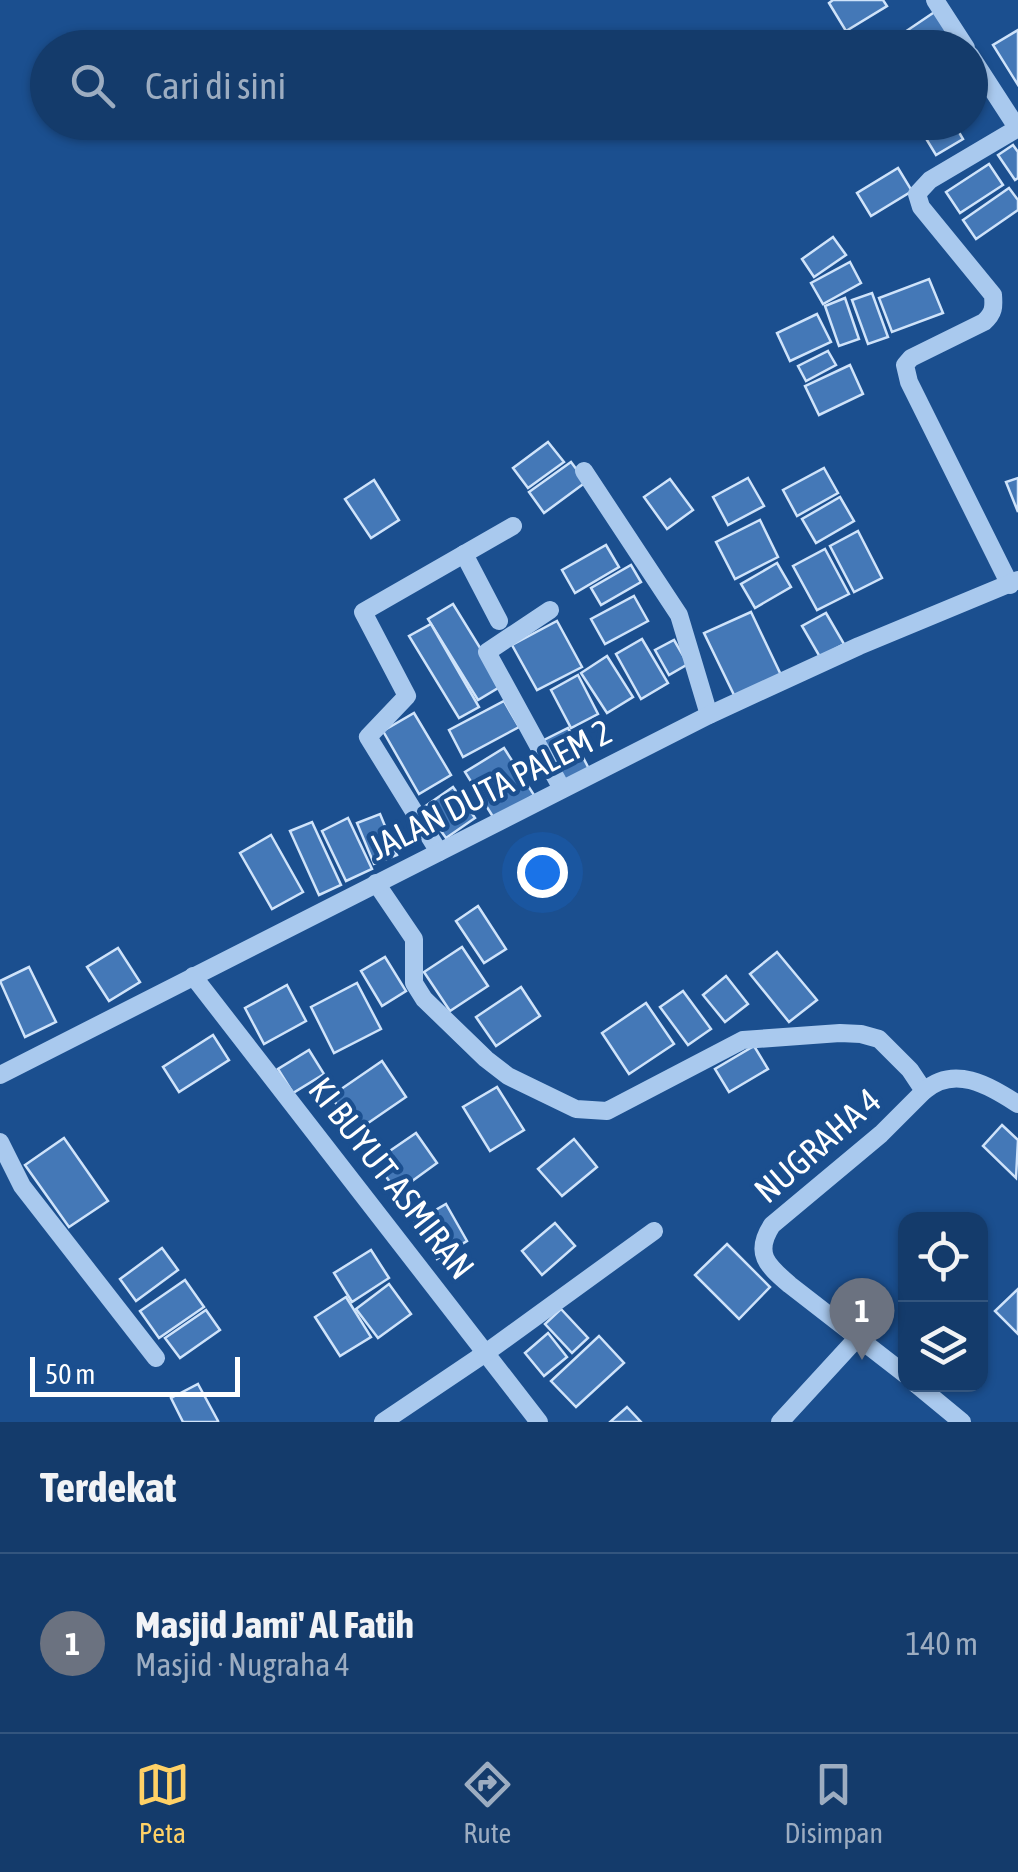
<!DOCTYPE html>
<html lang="id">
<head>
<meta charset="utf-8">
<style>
	:root { --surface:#143b6b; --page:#1d4271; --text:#f1f3f6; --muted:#9dadc1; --line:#33557e; --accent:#ffd166 }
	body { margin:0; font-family:"Asap Condensed",sans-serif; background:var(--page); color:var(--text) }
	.controls { position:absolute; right:30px; bottom:30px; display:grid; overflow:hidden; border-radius:20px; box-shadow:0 2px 8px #0004 }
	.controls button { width:90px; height:90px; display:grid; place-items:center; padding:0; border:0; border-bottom:2px solid var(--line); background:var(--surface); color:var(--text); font:50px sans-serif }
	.scale { position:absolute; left:30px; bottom:25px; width:210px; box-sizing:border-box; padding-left:10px; border:5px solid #fff; border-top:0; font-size:28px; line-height:35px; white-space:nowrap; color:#fff; -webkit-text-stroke:8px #1b4f8f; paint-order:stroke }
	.you { position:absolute; left:542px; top:872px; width:35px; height:35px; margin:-25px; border:8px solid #fff; border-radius:50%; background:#1a73e8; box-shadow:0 0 0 15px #1a73e833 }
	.badge { display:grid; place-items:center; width:65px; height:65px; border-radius:50%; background:var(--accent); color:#fff; font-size:32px; font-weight:700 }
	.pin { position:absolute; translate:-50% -82px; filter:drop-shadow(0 2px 5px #0008) }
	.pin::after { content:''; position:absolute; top:52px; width:35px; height:30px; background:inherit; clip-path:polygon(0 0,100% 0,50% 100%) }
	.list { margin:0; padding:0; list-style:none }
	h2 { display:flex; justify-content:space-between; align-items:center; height:130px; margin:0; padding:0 40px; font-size:42px }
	h2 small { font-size:32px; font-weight:400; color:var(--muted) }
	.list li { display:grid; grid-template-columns:65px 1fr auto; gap:30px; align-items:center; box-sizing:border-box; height:180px; padding:0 40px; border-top:2px solid var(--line) }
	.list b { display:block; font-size:38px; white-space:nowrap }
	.list p { margin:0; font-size:32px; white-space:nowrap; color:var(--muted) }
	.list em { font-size:32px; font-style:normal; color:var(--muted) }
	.icon { flex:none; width:55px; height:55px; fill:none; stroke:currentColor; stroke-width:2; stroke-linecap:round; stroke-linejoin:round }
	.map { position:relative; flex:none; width:1018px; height:1422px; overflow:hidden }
	.search { position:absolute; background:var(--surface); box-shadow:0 2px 8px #0004; left:30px; right:30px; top:30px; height:110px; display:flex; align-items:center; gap:25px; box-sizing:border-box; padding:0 35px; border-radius:55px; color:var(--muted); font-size:38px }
	.sheet { height:310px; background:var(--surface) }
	nav { display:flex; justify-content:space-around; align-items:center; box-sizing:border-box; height:140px; border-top:2px solid var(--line); background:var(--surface); font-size:28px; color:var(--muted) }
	nav a { display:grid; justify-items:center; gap:5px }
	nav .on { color:var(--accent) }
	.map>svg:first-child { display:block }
	.building { fill:#4478b7; stroke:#cfe3fa; stroke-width:2.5 }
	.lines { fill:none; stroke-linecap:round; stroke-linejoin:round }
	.minor { stroke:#a9c9ee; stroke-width:18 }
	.labels { text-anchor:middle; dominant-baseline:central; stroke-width:9; stroke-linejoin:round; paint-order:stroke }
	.street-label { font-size:35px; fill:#fff; stroke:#1b4f8f }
</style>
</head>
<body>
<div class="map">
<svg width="1018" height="1422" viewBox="0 0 1018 1422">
	<rect width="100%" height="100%" fill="#1b4f8f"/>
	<g class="building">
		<path d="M 833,0 L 883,0 L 887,6 L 846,31 L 829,3 Z"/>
		<path d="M 936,11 L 961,48 L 903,48 L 896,38 Z"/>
		<path d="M 1018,30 L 1018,85 L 993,45 Z"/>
		<path d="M 916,122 L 953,122 L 963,139 L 936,155 Z"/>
		<path d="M 1013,145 L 1018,152 L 1018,178 L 1015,180 L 998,155 Z"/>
		<path d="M 989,164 L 1003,185 L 960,213 L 946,192 Z"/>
		<path d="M 898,168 L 912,191 L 871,216 L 857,193 Z"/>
		<path d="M 1009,188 L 1018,200 L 1018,210 L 976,239 L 963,220 Z"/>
		<path d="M 833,237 L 846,255 L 814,277 L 802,259 Z"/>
		<path d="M 850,262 L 861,283 L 823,304 L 811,283 Z"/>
		<path d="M 929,279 L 943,313 L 892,332 L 879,298 Z"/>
		<path d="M 872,293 L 888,337 L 868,344 L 852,300 Z"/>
		<path d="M 845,298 L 859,339 L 839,346 L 825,306 Z"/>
		<path d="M 817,314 L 831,342 L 790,361 L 777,333 Z"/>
		<path d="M 828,351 L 836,365 L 806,381 L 798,366 Z"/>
		<path d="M 850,365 L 863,394 L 819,415 L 805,386 Z"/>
		<path d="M 548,442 L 564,462 L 528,488 L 513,468 Z"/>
		<path d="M 571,462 L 586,482 L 544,513 L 529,492 Z"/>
		<path d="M 824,468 L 838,493 L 797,516 L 783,490 Z"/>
		<path d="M 748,478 L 764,506 L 728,525 L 713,497 Z"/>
		<path d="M 1018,478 L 1018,512 L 1006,482 Z"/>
		<path d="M 670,479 L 693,510 L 667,529 L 644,497 Z"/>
		<path d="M 374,480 L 399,520 L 371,538 L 345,499 Z"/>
		<path d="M 840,497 L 854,521 L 816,543 L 802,519 Z"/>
		<path d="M 760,520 L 778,557 L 735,579 L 716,542 Z"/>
		<path d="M 858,531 L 882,578 L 854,592 L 830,546 Z"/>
		<path d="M 606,545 L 619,567 L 575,593 L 562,570 Z"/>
		<path d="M 825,549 L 849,594 L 817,610 L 793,566 Z"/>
		<path d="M 777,563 L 791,587 L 755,608 L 741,584 Z"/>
		<path d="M 631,565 L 641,582 L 601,605 L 591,588 Z"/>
		<path d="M 634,596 L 648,621 L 605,644 L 591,619 Z"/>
		<path d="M 453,604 L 503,685 L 478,700 L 428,619 Z"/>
		<path d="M 751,612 L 781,675 L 735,697 L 704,633 Z"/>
		<path d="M 826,613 L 844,644 L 820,657 L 802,626 Z"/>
		<path d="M 557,621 L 582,667 L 537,690 L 512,645 Z"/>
		<path d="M 431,624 L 479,707 L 459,718 L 409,636 Z"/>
		<path d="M 642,639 L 668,683 L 641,699 L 616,654 Z"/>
		<path d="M 674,640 L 688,664 L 669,675 L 655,650 Z"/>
		<path d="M 607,656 L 633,697 L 607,713 L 581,673 Z"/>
		<path d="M 578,675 L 598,714 L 571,728 L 551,690 Z"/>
		<path d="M 504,701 L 519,727 L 463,757 L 449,730 Z"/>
		<path d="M 414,713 L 451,775 L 419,794 L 383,731 Z"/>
		<path d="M 568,728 L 589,769 L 562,782 L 542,741 Z"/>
		<path d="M 504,748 L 534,795 L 495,820 L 465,772 Z"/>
		<path d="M 453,787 L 475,818 L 446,838 L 424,807 Z"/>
		<path d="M 380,814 L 397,855 L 374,864 L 357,823 Z"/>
		<path d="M 348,818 L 372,869 L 346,881 L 322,831 Z"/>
		<path d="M 312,822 L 341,885 L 319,895 L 290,831 Z"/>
		<path d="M 271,835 L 303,892 L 272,909 L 240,853 Z"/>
		<path d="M 478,906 L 506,949 L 484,963 L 456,921 Z"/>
		<path d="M 462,947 L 488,986 L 450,1011 L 424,972 Z"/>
		<path d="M 118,948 L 140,982 L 109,1001 L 87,967 Z"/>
		<path d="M 777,952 L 817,1000 L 789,1022 L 750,974 Z"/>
		<path d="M 385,957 L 406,991 L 382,1006 L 361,971 Z"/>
		<path d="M 29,967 L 56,1022 L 25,1037 L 0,981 Z"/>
		<path d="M 726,976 L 748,1004 L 725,1022 L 703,995 Z"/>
		<path d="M 357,983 L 381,1029 L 334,1053 L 311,1007 Z"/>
		<path d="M 287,985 L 306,1021 L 264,1044 L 245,1008 Z"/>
		<path d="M 521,987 L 540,1016 L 496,1046 L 476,1017 Z"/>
		<path d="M 683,991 L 711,1029 L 688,1045 L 660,1007 Z"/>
		<path d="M 646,1003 L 674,1044 L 629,1074 L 602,1033 Z"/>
		<path d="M 213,1035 L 229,1060 L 179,1092 L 163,1067 Z"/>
		<path d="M 754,1046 L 768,1069 L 729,1092 L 715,1069 Z"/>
		<path d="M 309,1050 L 324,1074 L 293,1093 L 278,1069 Z"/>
		<path d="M 382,1061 L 406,1097 L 355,1132 L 331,1096 Z"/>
		<path d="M 497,1087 L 524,1130 L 490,1151 L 463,1107 Z"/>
		<path d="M 1002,1125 L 1018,1140 L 1016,1178 L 983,1146 Z"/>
		<path d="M 416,1133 L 437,1163 L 397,1192 L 375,1161 Z"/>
		<path d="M 64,1138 L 108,1201 L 69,1227 L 25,1165 Z"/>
		<path d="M 574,1139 L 597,1167 L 562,1196 L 538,1169 Z"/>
		<path d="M 446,1204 L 467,1241 L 437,1259 L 415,1222 Z"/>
		<path d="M 555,1223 L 575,1246 L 542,1275 L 522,1251 Z"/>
		<path d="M 727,1244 L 770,1287 L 739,1319 L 695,1275 Z"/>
		<path d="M 162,1248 L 178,1270 L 136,1301 L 120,1279 Z"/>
		<path d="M 371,1250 L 389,1278 L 352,1302 L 334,1273 Z"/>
		<path d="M 185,1280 L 204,1307 L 159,1338 L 140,1311 Z"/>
		<path d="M 389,1284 L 411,1314 L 378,1338 L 356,1309 Z"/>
		<path d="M 1018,1289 L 1018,1334 L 995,1311 Z"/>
		<path d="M 346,1297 L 371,1337 L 340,1356 L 315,1317 Z"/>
		<path d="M 561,1309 L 588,1338 L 572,1353 L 545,1324 Z"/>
		<path d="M 206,1310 L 220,1330 L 180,1358 L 165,1338 Z"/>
		<path d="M 548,1333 L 567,1357 L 544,1376 L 525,1353 Z"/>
		<path d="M 599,1336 L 624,1363 L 576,1407 L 551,1381 Z"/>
		<path d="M 198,1384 L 218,1421 L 216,1422 L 183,1422 L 171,1398 Z"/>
		<path d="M 627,1407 L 641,1422 L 610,1422 Z"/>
	</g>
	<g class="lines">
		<g class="minor">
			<path d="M 935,0 L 966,48"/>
			<path d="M 970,55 L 1018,129"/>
			<path d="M 584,471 L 679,615 L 709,715"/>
			<path d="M 464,554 L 499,621"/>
			<path d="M 1010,585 L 909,382 L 905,365 L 911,358 L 984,322 C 994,313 994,307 993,295 L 921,207 L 917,194 L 930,180 L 1018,128"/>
			<path d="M 550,610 L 487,652 L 562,789"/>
			<path d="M 439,852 L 368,737 L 407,696 L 363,612 L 513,526"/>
			<path d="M 376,883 L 414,939 L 414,983 L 424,999 L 486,1059 L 508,1076 L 576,1109 L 607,1111 L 743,1040 L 840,1033 L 861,1034 L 879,1039 L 910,1070 L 924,1091 L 881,1134 L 772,1225 C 753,1254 768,1266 790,1285 L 906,1375"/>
			<path d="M 193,976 L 539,1422"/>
			<path d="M 0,1075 L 709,715 L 859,646 L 1018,580"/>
			<path d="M 924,1091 C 955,1064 989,1086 1018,1104"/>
			<path d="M 0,1142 L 22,1186 L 156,1358"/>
			<path d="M 916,1384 L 962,1422"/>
			<path d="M 383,1422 L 487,1352 L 654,1231"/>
			<path d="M 780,1422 L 859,1336"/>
		</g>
	</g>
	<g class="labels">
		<g class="street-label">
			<text transform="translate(490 789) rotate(-27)">JALAN DUTA PALEM 2</text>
			<text transform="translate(817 1145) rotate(-41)">NUGRAHA 4</text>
			<text transform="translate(392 1178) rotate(52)">KI BUYUT ASMIRAN</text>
		</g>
	</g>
</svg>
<div class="controls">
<button><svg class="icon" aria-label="locate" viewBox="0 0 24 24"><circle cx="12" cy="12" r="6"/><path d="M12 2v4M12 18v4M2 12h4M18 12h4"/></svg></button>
<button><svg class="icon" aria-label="layers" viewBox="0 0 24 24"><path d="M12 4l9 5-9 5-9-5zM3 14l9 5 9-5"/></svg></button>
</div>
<div class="scale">50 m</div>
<div class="you"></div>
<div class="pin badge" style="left:862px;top:1360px;background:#6b7280">1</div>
<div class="search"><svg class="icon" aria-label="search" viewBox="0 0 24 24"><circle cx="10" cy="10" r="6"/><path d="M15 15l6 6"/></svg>Cari di sini</div>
</div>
<section class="sheet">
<h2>Terdekat<small></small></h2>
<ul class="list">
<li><span class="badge" style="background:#6b7280">1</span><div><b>Masjid Jami' Al Fatih</b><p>Masjid · Nugraha 4</p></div><em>140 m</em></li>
</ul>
</section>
<nav>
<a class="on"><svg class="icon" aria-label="map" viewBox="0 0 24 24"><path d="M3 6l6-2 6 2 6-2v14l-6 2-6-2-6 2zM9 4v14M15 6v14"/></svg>Peta</a>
<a><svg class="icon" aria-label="directions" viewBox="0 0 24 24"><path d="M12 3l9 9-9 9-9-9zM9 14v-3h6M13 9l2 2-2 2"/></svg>Rute</a>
<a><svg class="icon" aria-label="saved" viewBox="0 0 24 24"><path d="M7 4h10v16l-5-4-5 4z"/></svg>Disimpan</a>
</nav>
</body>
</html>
